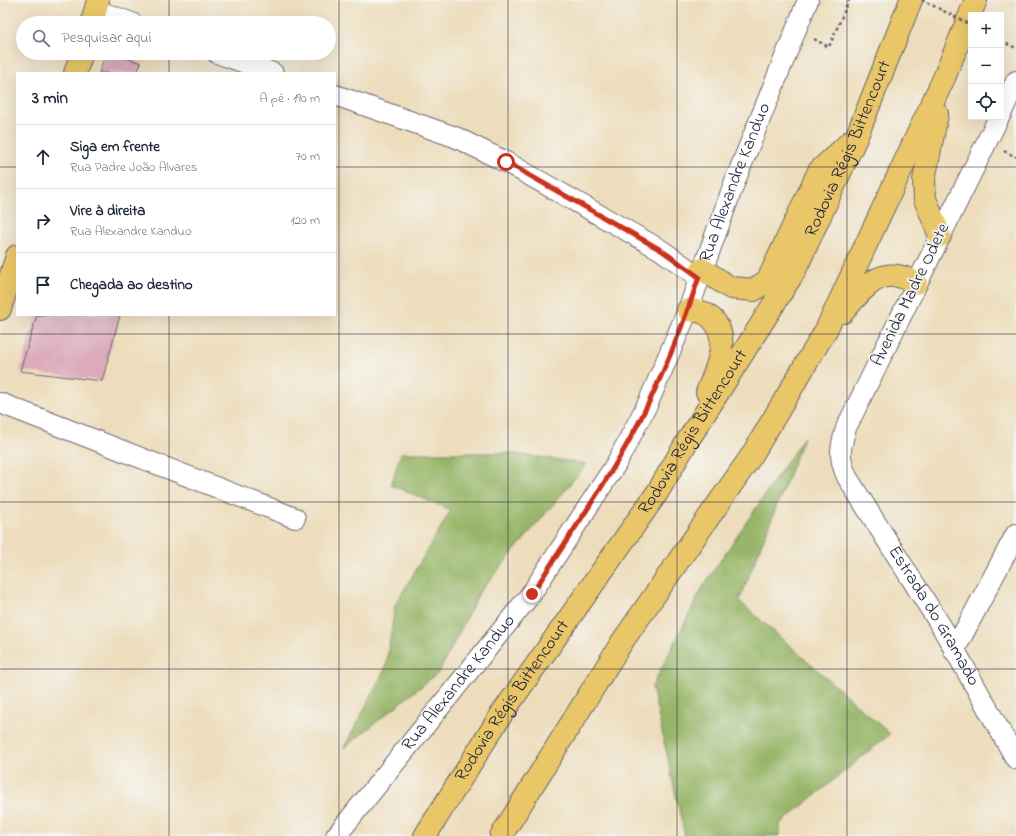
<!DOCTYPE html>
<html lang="pt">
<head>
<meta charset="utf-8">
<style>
	:root { --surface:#fff; --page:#f2f2f3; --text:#1f2937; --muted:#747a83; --line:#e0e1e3 }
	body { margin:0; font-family:"Indie Flower",sans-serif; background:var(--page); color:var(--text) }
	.controls { position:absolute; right:12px; top:12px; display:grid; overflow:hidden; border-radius:0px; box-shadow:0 4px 16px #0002 }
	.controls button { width:36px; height:36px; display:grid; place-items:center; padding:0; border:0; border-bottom:1px solid var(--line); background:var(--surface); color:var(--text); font:20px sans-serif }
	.stop { position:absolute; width:12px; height:12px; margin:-9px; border:3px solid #c8321e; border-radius:50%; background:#fff }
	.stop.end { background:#c8321e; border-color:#fff; box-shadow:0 1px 4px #0008 }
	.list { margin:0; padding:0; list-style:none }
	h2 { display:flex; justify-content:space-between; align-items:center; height:52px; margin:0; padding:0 16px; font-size:17px }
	h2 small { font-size:13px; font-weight:400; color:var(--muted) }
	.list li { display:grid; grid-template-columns:26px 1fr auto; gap:12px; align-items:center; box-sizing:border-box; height:64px; padding:0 16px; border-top:1px solid var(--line) }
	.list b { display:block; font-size:15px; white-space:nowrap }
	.list p { margin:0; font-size:13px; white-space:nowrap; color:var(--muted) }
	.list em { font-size:13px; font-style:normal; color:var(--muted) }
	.icon { flex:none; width:22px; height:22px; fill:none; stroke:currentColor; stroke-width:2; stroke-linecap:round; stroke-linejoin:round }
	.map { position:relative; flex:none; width:1016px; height:836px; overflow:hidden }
	.search { position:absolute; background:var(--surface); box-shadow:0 4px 16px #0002; left:16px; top:16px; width:320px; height:44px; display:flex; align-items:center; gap:10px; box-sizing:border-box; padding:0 14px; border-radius:22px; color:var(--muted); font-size:15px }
	.panel { position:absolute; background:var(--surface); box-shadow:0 4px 16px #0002; left:16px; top:72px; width:320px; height:244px; border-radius:0px }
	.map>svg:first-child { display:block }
	.forest { fill:#98b669; stroke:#5d6c52 }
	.building { fill:#dbabbc }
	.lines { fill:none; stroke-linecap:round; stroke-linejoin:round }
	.minor-casing { stroke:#696368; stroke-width:22 }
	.major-casing { stroke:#696368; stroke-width:24 }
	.highway-casing { stroke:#696368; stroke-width:24 }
	.path { stroke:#696368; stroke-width:2.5; stroke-dasharray:3 3; stroke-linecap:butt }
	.minor { stroke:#fff; stroke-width:20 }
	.major { stroke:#e9c769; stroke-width:22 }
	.highway { stroke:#e9c769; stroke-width:22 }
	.path-bridge { stroke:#696368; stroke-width:2.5; stroke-dasharray:3 3; stroke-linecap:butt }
	.route { stroke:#c8321e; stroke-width:5 }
	.grid { fill:none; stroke:#22223b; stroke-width:1; stroke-opacity:0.55 }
	.labels { text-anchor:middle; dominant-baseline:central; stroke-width:3.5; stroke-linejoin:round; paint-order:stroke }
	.street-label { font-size:18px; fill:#22223b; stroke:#f6f6f2 }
</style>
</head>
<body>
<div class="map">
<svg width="1016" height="836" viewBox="0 0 1016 836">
	<rect width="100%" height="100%" fill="#f6f6f2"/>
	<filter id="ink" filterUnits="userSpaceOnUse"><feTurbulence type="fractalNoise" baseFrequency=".025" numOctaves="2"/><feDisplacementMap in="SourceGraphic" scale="8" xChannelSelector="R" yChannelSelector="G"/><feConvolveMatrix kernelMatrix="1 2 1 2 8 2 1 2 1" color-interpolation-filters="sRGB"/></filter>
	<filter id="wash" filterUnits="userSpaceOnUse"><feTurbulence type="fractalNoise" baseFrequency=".012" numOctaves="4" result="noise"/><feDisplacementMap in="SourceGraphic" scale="16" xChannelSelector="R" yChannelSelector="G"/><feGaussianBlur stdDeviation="0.9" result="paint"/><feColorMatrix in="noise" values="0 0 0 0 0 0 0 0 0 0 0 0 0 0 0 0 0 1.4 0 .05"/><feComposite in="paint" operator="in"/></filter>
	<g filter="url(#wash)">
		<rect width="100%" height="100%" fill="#edddbc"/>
		<g class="forest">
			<path d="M 804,437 L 739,601 L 890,734 L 780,824 L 780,836 L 685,836 L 652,687 L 704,585 Z"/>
			<path d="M 401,453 L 510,453 L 587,464 L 479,593 L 439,672 L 344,748 L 386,667 L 395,605 L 451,510 L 391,485 Z"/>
		</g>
		<g id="blocks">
			<g class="building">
				<path d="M 106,53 L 111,53 L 141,63 L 137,73 L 99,73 Z"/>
				<path d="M 37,315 L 120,315 L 102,381 L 20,371 Z"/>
			</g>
		</g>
	</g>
	<g filter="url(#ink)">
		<use href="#blocks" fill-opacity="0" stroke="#696368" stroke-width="1"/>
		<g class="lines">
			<g class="minor-casing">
				<g id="minor">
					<path d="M 96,10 L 132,23"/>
					<path d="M 217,53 L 273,73"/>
					<path d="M 335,95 L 455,137 L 506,162 L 661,250 L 699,277"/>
					<path d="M 1001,114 L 1016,81"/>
					<path id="s1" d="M 999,117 L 846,428 C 840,449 838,456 847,477 L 943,629 L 1016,759"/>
					<path d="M 0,403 L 295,518"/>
					<path d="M 954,651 L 1016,534"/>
					<path id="s2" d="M 336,836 L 531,594 L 616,464 L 648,403 L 688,310 L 735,181 L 808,0"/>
				</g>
			</g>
			<g class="major-casing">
				<g id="major">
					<path d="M 92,23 L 98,0"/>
					<path d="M 75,73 L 82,53"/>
					<path d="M 0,309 L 17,256"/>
				</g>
			</g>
			<g class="highway-casing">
				<g id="highway">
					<path d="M 937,114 L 924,180 L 925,199 L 940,236"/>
					<path d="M 702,269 L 731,288 L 754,290 L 768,280 L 819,171 L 850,142"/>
					<path d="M 688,310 C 693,311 700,311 704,313 C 735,330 717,368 707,392"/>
					<path d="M 843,312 C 865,287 881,263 916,283"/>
					<path id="s3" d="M 425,836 L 501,715 L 657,493 L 685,445 L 794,272 L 856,138 L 911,0"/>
					<path d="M 501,836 L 622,642 L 752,455 L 826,330 L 944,78 L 976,0"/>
				</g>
			</g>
			<g class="path">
				<path d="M 814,39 L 829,47 L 849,0"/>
				<path d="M 1001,41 L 1016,48"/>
				<path d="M 1004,151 L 1016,157"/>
			</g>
			<use href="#minor" class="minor"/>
			<use href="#major" class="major"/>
			<use href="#highway" class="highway"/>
			<path class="path-bridge" d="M 922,0 L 971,25"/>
		</g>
	</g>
	<g class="lines" filter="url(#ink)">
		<path class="route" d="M 506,162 L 661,250 L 699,277 C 678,341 650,407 615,465 C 589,509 559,551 532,594"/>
	</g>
	<path class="grid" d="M 169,0 L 169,23M 339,0 L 339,836M 508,0 L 508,836M 677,0 L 677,836M 847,0 L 847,836M 169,53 L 169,73M 0,167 L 17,167M 335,167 L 1016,167M 169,315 L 169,836M 0,334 L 1016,334M 0,502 L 1016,502M 0,669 L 1016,669"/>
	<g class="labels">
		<g class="street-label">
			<text stroke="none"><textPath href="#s3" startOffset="809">Rodovia Régis Bittencourt</textPath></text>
			<text stroke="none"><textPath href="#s2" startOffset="772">Rua Alexandre Kanduo</textPath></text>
			<text transform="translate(911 295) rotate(-64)">Avenida Madre Odete</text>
			<text stroke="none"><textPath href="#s3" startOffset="485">Rodovia Régis Bittencourt</textPath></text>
			<text stroke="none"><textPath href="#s1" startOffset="561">Estrada do Gramado</textPath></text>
			<text stroke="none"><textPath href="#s2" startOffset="196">Rua Alexandre Kanduo</textPath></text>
			<text stroke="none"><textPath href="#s3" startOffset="161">Rodovia Régis Bittencourt</textPath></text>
		</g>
	</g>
</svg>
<div class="controls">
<button>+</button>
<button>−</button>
<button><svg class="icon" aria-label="locate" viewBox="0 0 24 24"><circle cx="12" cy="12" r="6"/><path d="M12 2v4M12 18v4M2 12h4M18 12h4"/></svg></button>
</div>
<div class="stop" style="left:506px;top:162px"></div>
<div class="stop end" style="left:532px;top:594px"></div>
<div class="search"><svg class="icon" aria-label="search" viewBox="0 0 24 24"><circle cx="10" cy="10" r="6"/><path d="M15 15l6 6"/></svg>Pesquisar aqui</div>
<section class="panel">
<h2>3 min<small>A pé · 190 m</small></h2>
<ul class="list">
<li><svg class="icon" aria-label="ahead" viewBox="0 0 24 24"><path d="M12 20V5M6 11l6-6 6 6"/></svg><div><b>Siga em frente</b><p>Rua Padre João Alvares</p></div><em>70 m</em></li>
<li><svg class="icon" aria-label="right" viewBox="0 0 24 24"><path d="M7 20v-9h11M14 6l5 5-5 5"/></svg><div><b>Vire à direita</b><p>Rua Alexandre Kanduo</p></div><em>120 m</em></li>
<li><svg class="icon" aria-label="arrive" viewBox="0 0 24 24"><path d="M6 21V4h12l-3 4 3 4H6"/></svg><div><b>Chegada ao destino</b></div></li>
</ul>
</section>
</div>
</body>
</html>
